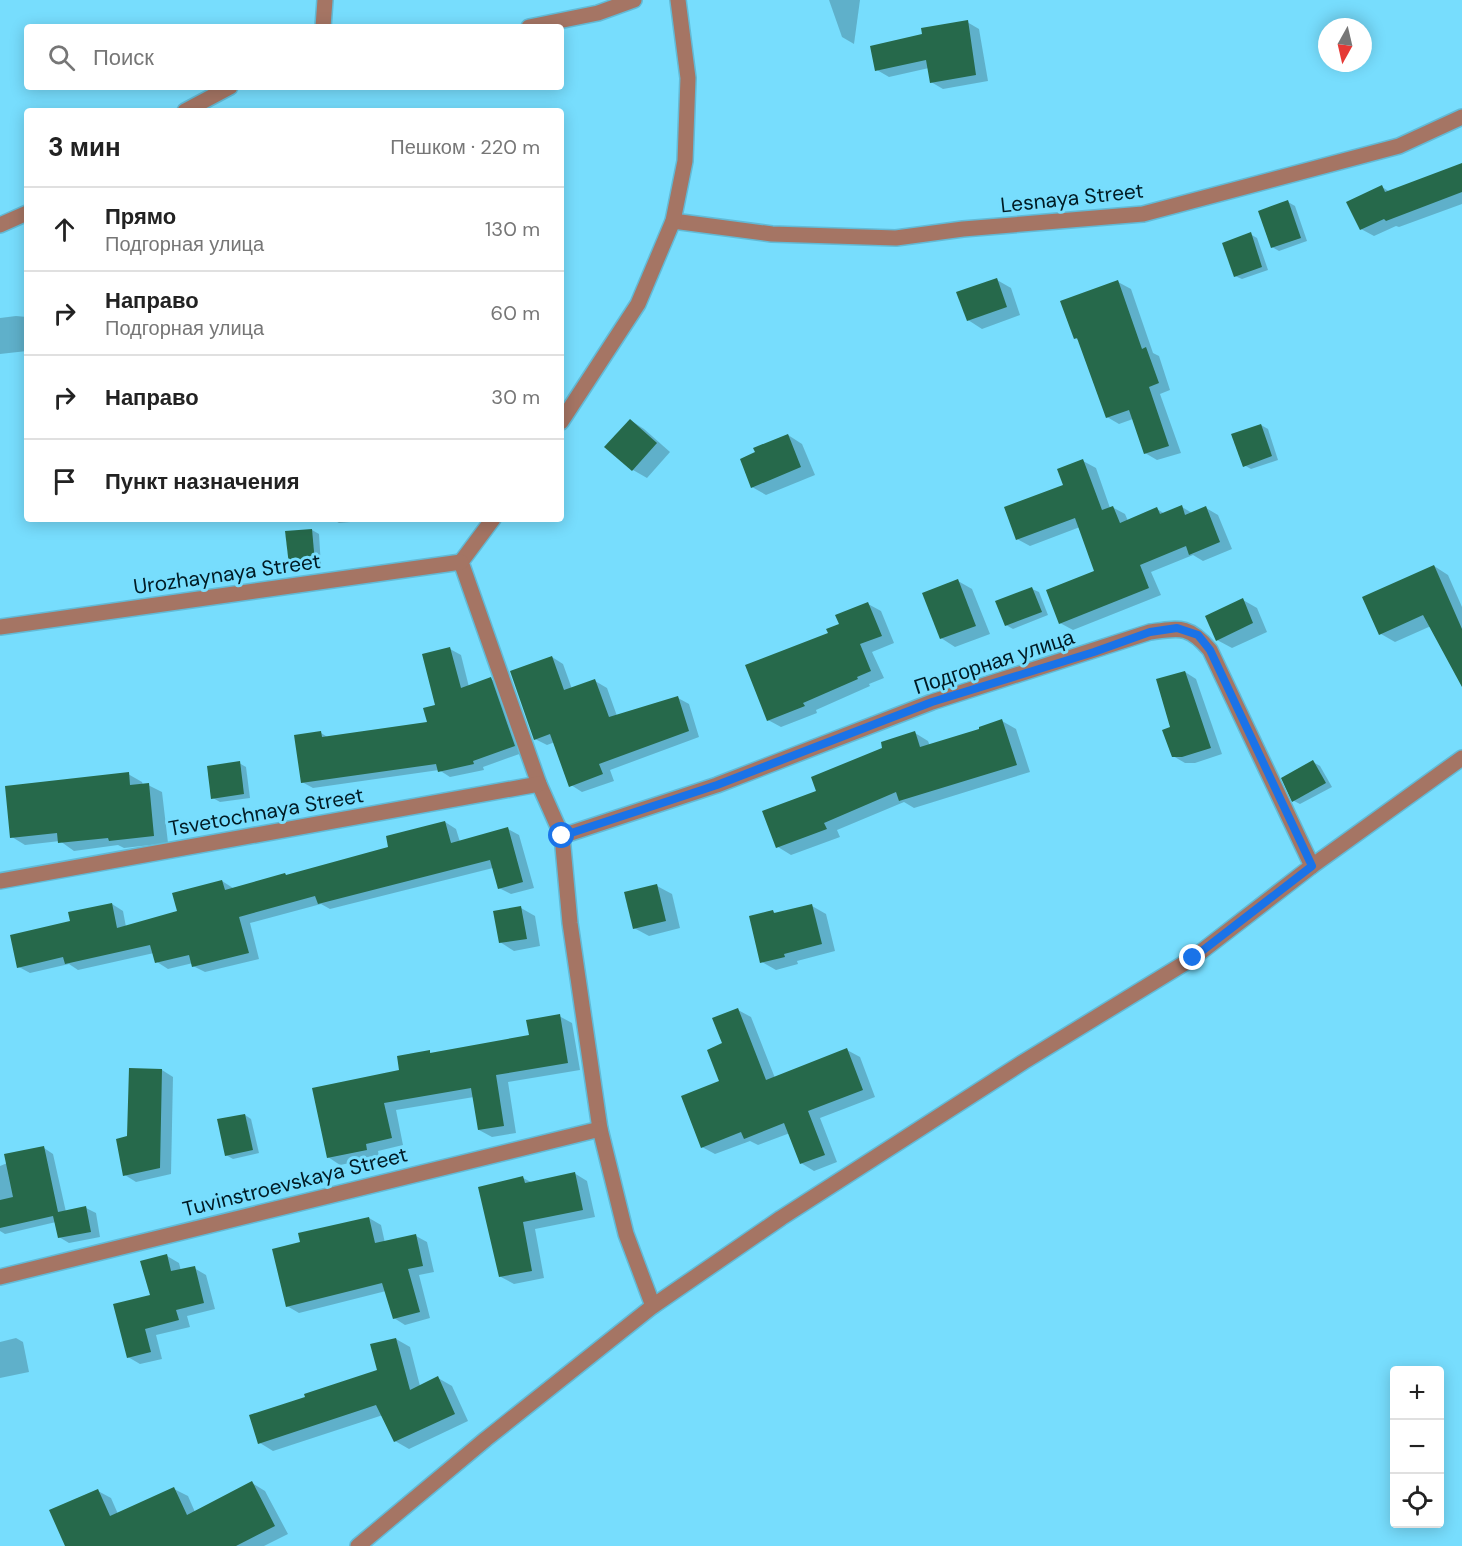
<!DOCTYPE html>
<html lang="ru">
<head>
<meta charset="utf-8">
<style>
	:root { --surface:#fff; --page:#f6f6f6; --text:#222; --muted:#767676; --line:#e0e0e0 }
	body { margin:0; font-family:"DM Sans",sans-serif; background:var(--page); color:var(--text) }
	.controls { position:absolute; right:18px; bottom:18px; display:grid; overflow:hidden; border-radius:6px; box-shadow:0 3px 15px #0003 }
	.controls button { width:54px; height:54px; display:grid; place-items:center; padding:0; border:0; border-bottom:2px solid var(--line); background:var(--surface); color:var(--text); font:30px sans-serif }
	.compass { position:absolute; left:1318px; top:18px; width:54px; height:54px; border-radius:50%; background:var(--surface); box-shadow:0 3px 15px #0003; rotate:188deg }
	.stop { position:absolute; width:18px; height:18px; margin:-14px; border:4px solid #1a73e8; border-radius:50%; background:#fff }
	.stop.end { background:#1a73e8; border-color:#fff; box-shadow:0 2px 6px #0008 }
	.list { margin:0; padding:0; list-style:none }
	h2 { display:flex; justify-content:space-between; align-items:center; height:78px; margin:0; padding:0 24px; font-size:26px }
	h2 small { font-size:20px; font-weight:400; color:var(--muted) }
	.list li { display:grid; grid-template-columns:39px 1fr auto; gap:18px; align-items:center; box-sizing:border-box; height:84px; padding:0 24px; border-top:2px solid var(--line) }
	.list b { display:block; font-size:22px; white-space:nowrap }
	.list p { margin:0; font-size:20px; white-space:nowrap; color:var(--muted) }
	.list em { font-size:20px; font-style:normal; color:var(--muted) }
	.icon { flex:none; width:33px; height:33px; fill:none; stroke:currentColor; stroke-width:2; stroke-linecap:round; stroke-linejoin:round }
	.map { position:relative; flex:none; width:1462px; height:1546px; overflow:hidden }
	.search { position:absolute; background:var(--surface); box-shadow:0 3px 15px #0003; left:24px; top:24px; width:540px; height:66px; display:flex; align-items:center; gap:15px; box-sizing:border-box; padding:0 21px; border-radius:6px; color:var(--muted); font-size:22px }
	.panel { position:absolute; background:var(--surface); box-shadow:0 3px 15px #0003; left:24px; top:108px; width:540px; height:414px; border-radius:6px }
	.map>svg:first-child { display:block }
	.shadow { fill:#0003 }
	.building { fill:#26694b }
	.lines { fill:none; stroke-linecap:round; stroke-linejoin:round }
	.minor-casing { stroke:#62bad6; stroke-width:18 }
	.minor { stroke:#a57564; stroke-width:15 }
	.route { stroke:#1a73e8; stroke-width:8 }
	.labels { text-anchor:middle; dominant-baseline:central; stroke-width:6; stroke-linejoin:round; paint-order:stroke }
	.street-label { font-size:21px; fill:#001b24; stroke:#77ddfd }
</style>
</head>
<body>
<div class="map">
<svg width="1462" height="1546" viewBox="0 0 1462 1546">
	<rect width="100%" height="100%" fill="#77ddfd"/>
	<g class="shadow">
		<path d="M 829,0 L 860,0 L 854,44 L 842,37 Z"/>
		<path d="M 967,22 L 979,29 L 988,81 L 943,89 L 931,82 L 929,68 L 889,77 L 877,70 L 924,35 Z"/>
		<path d="M 1462,164 L 1462,204 L 1399,227 L 1396,226 L 1374,236 L 1361,229 L 1382,187 L 1390,192 Z"/>
		<path d="M 1288,202 L 1295,206 L 1307,241 L 1279,251 L 1272,247 Z"/>
		<path d="M 1250,234 L 1257,238 L 1268,270 L 1242,279 L 1235,276 Z"/>
		<path d="M 997,280 L 1011,288 L 1020,315 L 982,329 L 968,320 Z"/>
		<path d="M 1118,282 L 1131,289 L 1153,353 L 1159,356 L 1170,390 L 1160,394 L 1181,453 L 1157,460 L 1145,453 L 1133,419 L 1119,424 L 1107,417 L 1080,341 L 1075,338 Z"/>
		<path d="M 16,316 L 27,317 L 27,351 L 0,354 L 0,318 Z"/>
		<path d="M 630,420 L 644,429 L 670,452 L 647,478 L 633,470 Z"/>
		<path d="M 1261,425 L 1268,429 L 1278,460 L 1251,469 L 1244,465 Z"/>
		<path d="M 788,435 L 802,444 L 815,475 L 766,495 L 752,487 Z"/>
		<path d="M 1083,461 L 1096,468 L 1110,508 L 1112,507 L 1125,514 L 1128,521 L 1157,509 L 1165,514 L 1182,507 L 1192,513 L 1206,508 L 1218,515 L 1232,549 L 1203,561 L 1193,555 L 1151,572 L 1161,595 L 1073,630 L 1060,623 L 1096,572 L 1080,527 L 1030,546 L 1017,539 L 1065,485 Z"/>
		<path d="M 332,519 L 384,519 L 339,523 Z"/>
		<path d="M 312,530 L 319,534 L 321,566 L 297,568 L 290,564 Z"/>
		<path d="M 1434,566 L 1448,575 L 1462,607 L 1462,678 L 1431,626 L 1395,642 L 1381,634 Z"/>
		<path d="M 958,581 L 972,589 L 990,634 L 955,647 L 941,638 Z"/>
		<path d="M 1032,589 L 1039,592 L 1048,615 L 1013,629 L 1006,625 Z"/>
		<path d="M 1243,600 L 1257,608 L 1267,632 L 1232,648 L 1217,640 Z"/>
		<path d="M 868,604 L 881,611 L 894,643 L 872,652 L 884,678 L 869,684 L 870,686 L 816,710 L 817,713 L 781,727 L 768,720 L 830,633 Z"/>
		<path d="M 450,649 L 461,655 L 469,687 L 491,679 L 502,685 L 525,752 L 483,767 L 484,770 L 450,777 L 439,770 L 313,788 L 302,782 L 321,733 L 329,738 L 429,724 L 437,706 Z"/>
		<path d="M 552,657 L 563,664 L 572,689 L 595,681 L 607,688 L 617,716 L 678,698 L 689,704 L 699,737 L 610,770 L 614,781 L 582,792 L 571,785 L 555,742 L 547,745 L 535,739 Z"/>
		<path d="M 1185,672 L 1196,679 L 1222,754 L 1195,763 L 1185,763 L 1173,756 L 1172,728 Z"/>
		<path d="M 1002,721 L 1016,729 L 1030,772 L 914,808 L 904,802 L 837,830 L 840,837 L 791,855 L 778,847 L 818,792 L 884,748 L 915,733 L 928,741 L 930,746 L 981,730 Z"/>
		<path d="M 1313,762 L 1320,766 L 1332,787 L 1300,804 L 1294,801 Z"/>
		<path d="M 239,763 L 246,767 L 250,798 L 220,802 L 213,798 Z"/>
		<path d="M 128,774 L 142,782 L 143,785 L 148,785 L 162,792 L 168,843 L 124,848 L 118,845 L 74,851 L 60,841 L 25,845 L 12,837 Z"/>
		<path d="M 445,822 L 456,829 L 460,842 L 508,829 L 519,835 L 534,888 L 511,894 L 499,888 L 493,868 L 330,909 L 321,904 L 250,923 L 259,959 L 205,972 L 193,966 L 193,963 L 168,969 L 157,962 L 154,953 L 78,970 L 69,964 L 30,973 L 19,967 L 72,922 L 112,904 L 123,911 L 126,927 L 179,912 L 222,881 L 233,888 L 288,876 L 390,848 Z"/>
		<path d="M 657,886 L 672,894 L 680,928 L 649,936 L 634,928 Z"/>
		<path d="M 812,906 L 826,914 L 835,951 L 797,961 L 798,964 L 776,970 L 762,962 L 773,912 L 777,914 Z"/>
		<path d="M 521,908 L 535,916 L 540,946 L 514,951 L 500,942 Z"/>
		<path d="M 738,1010 L 751,1017 L 775,1078 L 847,1050 L 860,1057 L 875,1097 L 820,1118 L 837,1162 L 814,1171 L 801,1163 L 790,1133 L 758,1145 L 750,1141 L 715,1154 L 702,1147 L 721,1082 Z"/>
		<path d="M 559,1016 L 572,1023 L 580,1070 L 508,1082 L 516,1133 L 492,1137 L 479,1130 L 474,1097 L 396,1110 L 403,1145 L 378,1151 L 379,1157 L 340,1165 L 328,1157 L 401,1071 L 429,1052 L 433,1054 L 531,1037 Z"/>
		<path d="M 162,1070 L 173,1077 L 171,1174 L 136,1182 L 125,1175 L 129,1138 Z"/>
		<path d="M 245,1115 L 251,1119 L 259,1153 L 233,1159 L 226,1155 Z"/>
		<path d="M 44,1148 L 53,1154 L 66,1212 L 86,1208 L 96,1213 L 100,1237 L 69,1243 L 59,1237 L 56,1222 L 5,1234 L 0,1231 L 0,1166 Z"/>
		<path d="M 574,1173 L 587,1181 L 595,1217 L 535,1229 L 544,1278 L 514,1284 L 501,1277 L 523,1178 L 533,1183 Z"/>
		<path d="M 369,1218 L 381,1225 L 385,1243 L 416,1236 L 427,1242 L 434,1272 L 419,1275 L 430,1318 L 405,1325 L 394,1318 L 386,1291 L 299,1313 L 287,1306 L 302,1244 Z"/>
		<path d="M 167,1256 L 179,1263 L 181,1271 L 194,1268 L 206,1275 L 215,1309 L 187,1316 L 190,1327 L 156,1335 L 162,1359 L 140,1364 L 128,1357 Z"/>
		<path d="M 16,1338 L 23,1342 L 29,1372 L 0,1378 L 0,1342 Z"/>
		<path d="M 396,1339 L 410,1347 L 420,1386 L 438,1378 L 452,1386 L 468,1421 L 409,1449 L 395,1441 L 383,1415 L 273,1451 L 260,1443 L 307,1398 L 379,1371 Z"/>
		<path d="M 252,1483 L 265,1491 L 288,1534 L 264,1546 L 66,1546 L 98,1491 L 111,1498 L 118,1514 L 174,1489 L 188,1496 L 195,1512 Z"/>
	</g>
	<g class="building">
		<path d="M 968,20 L 976,75 L 930,83 L 926,60 L 875,71 L 870,46 L 922,34 L 921,28 Z"/>
		<path d="M 1462,163 L 1462,192 L 1386,221 L 1384,219 L 1360,230 L 1346,202 L 1382,185 L 1385,192 Z"/>
		<path d="M 1288,200 L 1301,238 L 1271,248 L 1258,211 Z"/>
		<path d="M 1251,232 L 1262,267 L 1234,277 L 1222,243 Z"/>
		<path d="M 997,278 L 1007,307 L 967,321 L 956,292 Z"/>
		<path d="M 1118,280 L 1142,349 L 1146,347 L 1159,383 L 1149,387 L 1169,446 L 1144,454 L 1129,410 L 1106,418 L 1077,338 L 1074,339 L 1060,301 Z"/>
		<path d="M 630,419 L 657,443 L 632,471 L 604,447 Z"/>
		<path d="M 1261,424 L 1272,456 L 1243,467 L 1231,434 Z"/>
		<path d="M 788,434 L 801,467 L 751,488 L 740,459 L 755,452 L 753,448 Z"/>
		<path d="M 1083,459 L 1102,510 L 1113,506 L 1120,523 L 1157,507 L 1160,514 L 1182,505 L 1185,515 L 1206,506 L 1220,542 L 1189,555 L 1186,546 L 1140,565 L 1149,588 L 1059,624 L 1046,590 L 1094,571 L 1075,518 L 1016,540 L 1004,507 L 1063,485 L 1057,469 Z"/>
		<path d="M 312,529 L 315,563 L 289,565 L 285,531 Z"/>
		<path d="M 1434,565 L 1462,629 L 1462,687 L 1423,615 L 1379,635 L 1362,597 Z"/>
		<path d="M 958,579 L 976,626 L 940,639 L 922,593 Z"/>
		<path d="M 1032,587 L 1042,612 L 1005,626 L 995,601 Z"/>
		<path d="M 1243,598 L 1253,623 L 1216,641 L 1205,616 Z"/>
		<path d="M 868,602 L 882,636 L 860,644 L 871,671 L 857,677 L 858,679 L 803,703 L 805,706 L 767,721 L 745,665 L 828,633 L 826,629 L 839,624 L 835,615 Z"/>
		<path d="M 450,647 L 461,688 L 491,677 L 515,746 L 473,761 L 474,764 L 438,772 L 436,764 L 301,783 L 294,735 L 321,731 L 322,737 L 427,722 L 423,708 L 435,705 L 422,654 Z"/>
		<path d="M 552,656 L 564,690 L 595,679 L 609,717 L 678,696 L 689,731 L 599,764 L 603,774 L 569,787 L 550,734 L 534,740 L 510,671 Z"/>
		<path d="M 1185,671 L 1211,748 L 1182,757 L 1172,757 L 1162,730 L 1170,727 L 1156,679 Z"/>
		<path d="M 1002,719 L 1017,765 L 899,801 L 896,792 L 824,823 L 827,829 L 776,848 L 762,811 L 816,791 L 811,777 L 882,748 L 881,742 L 915,731 L 920,747 L 979,729 L 979,727 Z"/>
		<path d="M 1313,760 L 1326,783 L 1292,802 L 1281,778 Z"/>
		<path d="M 240,761 L 244,794 L 211,799 L 207,766 Z"/>
		<path d="M 129,772 L 130,785 L 149,783 L 154,836 L 109,841 L 108,838 L 58,843 L 57,833 L 10,838 L 5,786 Z"/>
		<path d="M 445,821 L 451,843 L 508,827 L 523,882 L 498,889 L 490,860 L 318,904 L 315,896 L 239,917 L 249,953 L 192,967 L 189,955 L 155,963 L 150,945 L 65,964 L 63,957 L 17,968 L 10,935 L 70,921 L 68,912 L 112,903 L 117,928 L 177,911 L 172,893 L 222,880 L 225,890 L 285,873 L 286,875 L 388,847 L 386,836 Z"/>
		<path d="M 657,884 L 666,921 L 633,929 L 624,892 Z"/>
		<path d="M 812,904 L 822,944 L 784,954 L 785,957 L 760,963 L 749,916 L 773,910 L 774,913 Z"/>
		<path d="M 521,906 L 527,939 L 499,943 L 493,911 Z"/>
		<path d="M 738,1008 L 766,1080 L 847,1048 L 863,1090 L 808,1111 L 825,1155 L 800,1164 L 784,1123 L 744,1139 L 741,1132 L 701,1148 L 681,1096 L 719,1081 L 707,1050 L 722,1043 L 712,1018 Z"/>
		<path d="M 560,1014 L 568,1063 L 496,1075 L 504,1126 L 478,1130 L 471,1088 L 384,1103 L 392,1138 L 366,1144 L 367,1150 L 327,1158 L 312,1088 L 399,1070 L 397,1056 L 430,1050 L 430,1053 L 529,1035 L 526,1020 Z"/>
		<path d="M 129,1068 L 162,1069 L 160,1168 L 123,1176 L 116,1139 L 127,1136 Z"/>
		<path d="M 245,1114 L 253,1150 L 225,1156 L 217,1119 Z"/>
		<path d="M 44,1146 L 58,1212 L 86,1206 L 91,1232 L 58,1238 L 53,1216 L 0,1228 L 0,1200 L 13,1197 L 4,1154 Z"/>
		<path d="M 575,1172 L 583,1210 L 523,1222 L 532,1271 L 499,1277 L 478,1187 L 523,1176 L 525,1183 Z"/>
		<path d="M 369,1217 L 375,1243 L 416,1234 L 423,1266 L 408,1269 L 420,1312 L 393,1319 L 382,1283 L 286,1307 L 272,1249 L 300,1242 L 298,1233 Z"/>
		<path d="M 167,1254 L 171,1271 L 195,1266 L 204,1303 L 176,1310 L 179,1320 L 145,1329 L 151,1352 L 127,1358 L 113,1304 L 150,1295 L 140,1261 Z"/>
		<path d="M 396,1338 L 410,1390 L 438,1376 L 455,1414 L 394,1442 L 376,1405 L 258,1444 L 249,1415 L 305,1397 L 304,1394 L 377,1370 L 370,1344 Z"/>
		<path d="M 252,1481 L 275,1526 L 236,1546 L 65,1546 L 49,1510 L 98,1489 L 110,1516 L 174,1487 L 187,1515 Z"/>
	</g>
	<g class="lines">
		<g class="minor-casing">
			<g id="minor">
				<path d="M 323,27 L 325,0"/>
				<path d="M 529,27 L 598,13 L 634,0"/>
				<path d="M 185,111 L 230,87"/>
				<path d="M 673,221 L 772,234 L 896,238 L 963,229 L 1143,214 L 1399,146 L 1462,117"/>
				<path d="M 0,225 L 27,213"/>
				<path d="M 561,422 L 638,304 L 673,221 L 685,161 L 688,78 L 678,0"/>
				<path d="M 493,519 L 461,562 L 539,784 L 562,836 L 570,923 L 600,1129 L 626,1234 L 653,1306"/>
				<path d="M 0,627 L 461,562"/>
				<path d="M 562,836 L 717,785 L 932,702 L 1150,632 C 1180,628 1189,625 1210,650 L 1312,866"/>
				<path d="M 0,881 L 539,784"/>
				<path d="M 0,1277 L 600,1129"/>
				<path d="M 358,1546 L 486,1439 L 653,1306 L 781,1218 L 1025,1061 L 1193,958 L 1312,866 L 1462,758"/>
			</g>
		</g>
		<use href="#minor" class="minor"/>
	</g>
	<g class="lines">
		<path class="route" d="M 562,836 L 717,785 L 932,702 L 1094,652 L 1150,632 L 1177,628 L 1198,635 L 1210,650 L 1312,866 L 1193,958"/>
	</g>
	<g class="labels">
		<g class="street-label">
			<text transform="translate(1072 198) rotate(-6)">Lesnaya Street</text>
			<text transform="translate(227 574) rotate(-8)">Urozhaynaya Street</text>
			<text transform="translate(994 662) rotate(-18)">Подгорная улица</text>
			<text transform="translate(266 812) rotate(-10)">Tsvetochnaya Street</text>
			<text transform="translate(295 1182) rotate(-14)">Tuvinstroevskaya Street</text>
		</g>
	</g>
</svg>
<div class="controls">
<button>+</button>
<button>−</button>
<button><svg class="icon" aria-label="locate" viewBox="0 0 24 24"><circle cx="12" cy="12" r="6"/><path d="M12 2v4M12 18v4M2 12h4M18 12h4"/></svg></button>
</div>
<svg class="compass" viewBox="-18 -18 36 36"><path d="M0-13l5 13h-10z" fill="#e53935"/><path d="M0 13l5-13h-10z" fill="#767676"/></svg>
<div class="stop" style="left:562px;top:836px"></div>
<div class="stop end" style="left:1193px;top:958px"></div>
<div class="search"><svg class="icon" aria-label="search" viewBox="0 0 24 24"><circle cx="10" cy="10" r="6"/><path d="M15 15l6 6"/></svg>Поиск</div>
<section class="panel">
<h2>3 мин<small>Пешком · 220 m</small></h2>
<ul class="list">
<li><svg class="icon" aria-label="ahead" viewBox="0 0 24 24"><path d="M12 20V5M6 11l6-6 6 6"/></svg><div><b>Прямо</b><p>Подгорная улица</p></div><em>130 m</em></li>
<li><svg class="icon" aria-label="right" viewBox="0 0 24 24"><path d="M7 20v-9h11M14 6l5 5-5 5"/></svg><div><b>Направо</b><p>Подгорная улица</p></div><em>60 m</em></li>
<li><svg class="icon" aria-label="right" viewBox="0 0 24 24"><path d="M7 20v-9h11M14 6l5 5-5 5"/></svg><div><b>Направо</b></div><em>30 m</em></li>
<li><svg class="icon" aria-label="arrive" viewBox="0 0 24 24"><path d="M6 21V4h12l-3 4 3 4H6"/></svg><div><b>Пункт назначения</b></div></li>
</ul>
</section>
</div>
</body>
</html>
